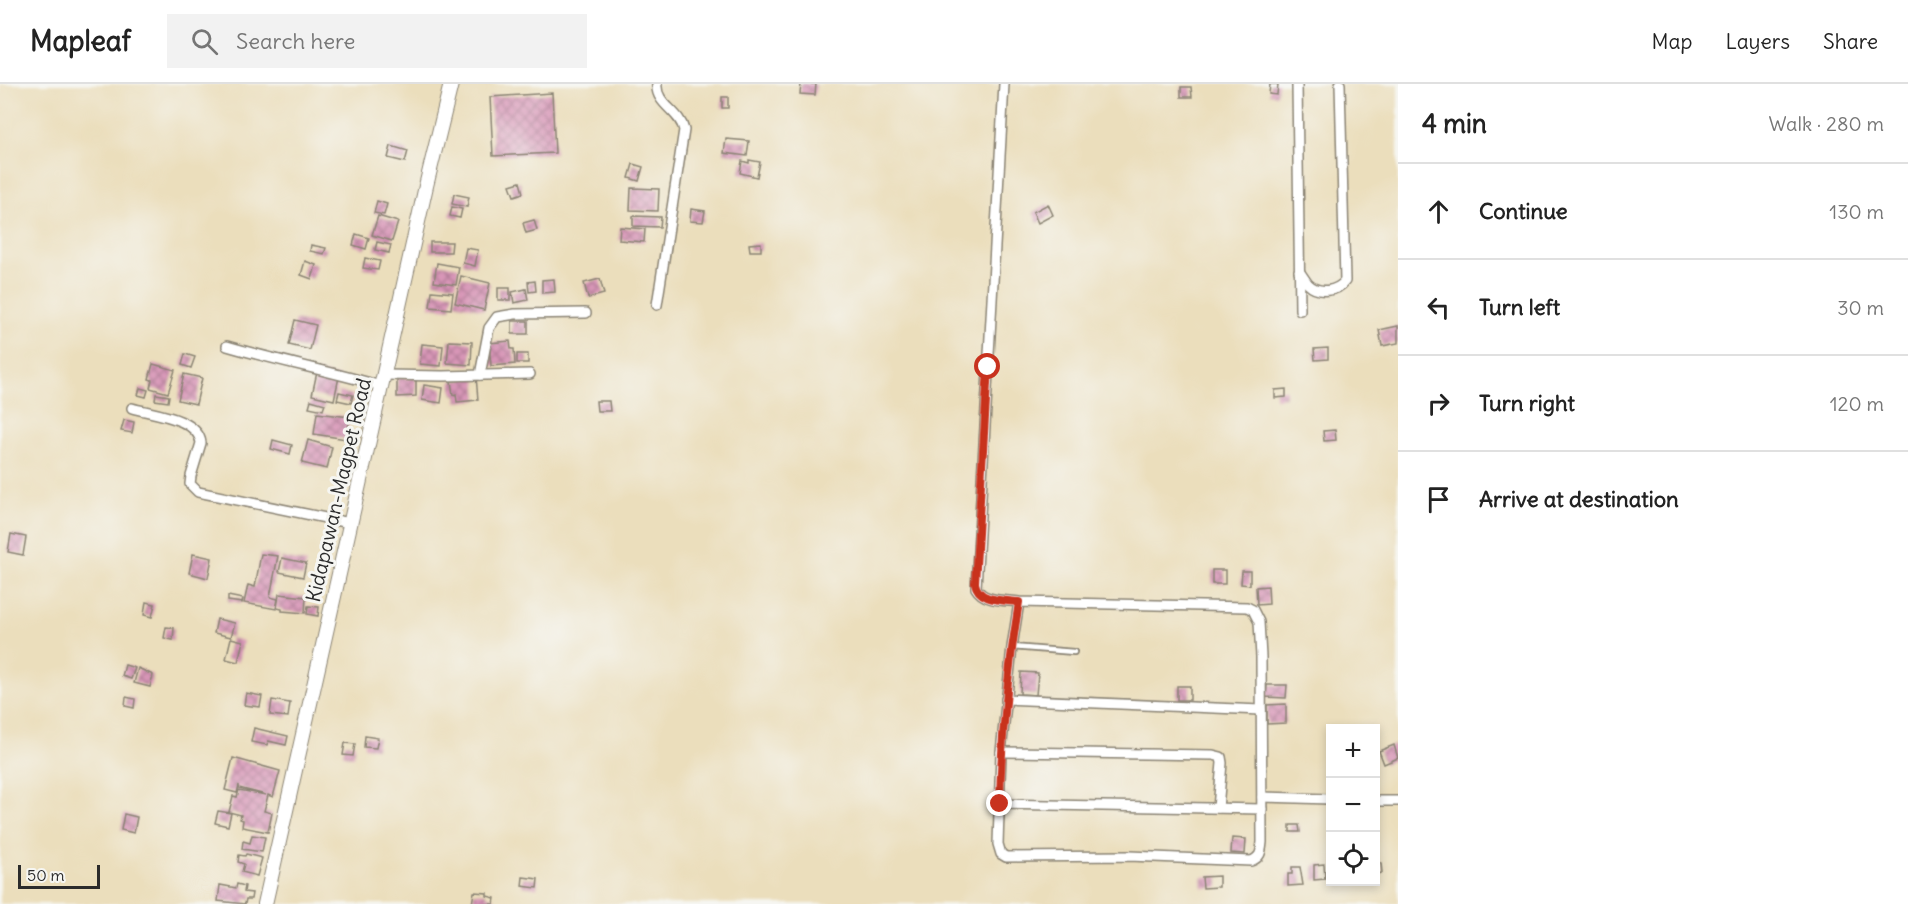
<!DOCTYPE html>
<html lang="en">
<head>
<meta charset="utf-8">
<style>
	:root { --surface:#fff; --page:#f2f2f2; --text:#222; --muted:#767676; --line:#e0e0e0 }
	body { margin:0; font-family:Delius,sans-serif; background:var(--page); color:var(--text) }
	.controls { position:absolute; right:18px; bottom:18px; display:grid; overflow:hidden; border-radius:0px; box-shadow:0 3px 9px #0003 }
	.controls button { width:54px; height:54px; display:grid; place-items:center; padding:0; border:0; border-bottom:2px solid var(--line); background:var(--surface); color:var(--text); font:30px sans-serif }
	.scale { position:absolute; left:18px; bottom:15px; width:82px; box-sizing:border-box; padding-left:6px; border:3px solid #2b2b2b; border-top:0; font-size:16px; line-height:21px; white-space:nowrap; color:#2b2b2b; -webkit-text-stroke:4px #f6f6f2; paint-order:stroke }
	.stop { position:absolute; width:18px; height:18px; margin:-14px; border:4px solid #c8321e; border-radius:50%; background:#fff }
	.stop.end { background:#c8321e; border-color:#fff; box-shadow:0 2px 6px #0008 }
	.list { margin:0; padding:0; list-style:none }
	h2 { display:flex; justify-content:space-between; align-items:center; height:78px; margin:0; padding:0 24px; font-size:26px }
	h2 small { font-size:20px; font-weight:400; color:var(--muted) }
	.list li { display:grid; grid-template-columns:39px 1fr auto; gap:18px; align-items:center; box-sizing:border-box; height:96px; padding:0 24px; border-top:2px solid var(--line) }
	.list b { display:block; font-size:22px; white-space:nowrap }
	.list em { font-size:20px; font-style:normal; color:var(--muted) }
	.icon { flex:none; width:33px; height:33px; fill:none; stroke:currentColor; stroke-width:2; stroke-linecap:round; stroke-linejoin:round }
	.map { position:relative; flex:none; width:1398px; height:820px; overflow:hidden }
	header { display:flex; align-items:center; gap:36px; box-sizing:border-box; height:84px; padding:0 30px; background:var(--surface); border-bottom:2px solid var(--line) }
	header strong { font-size:28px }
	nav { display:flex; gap:33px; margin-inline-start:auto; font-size:21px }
	.search { width:420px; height:54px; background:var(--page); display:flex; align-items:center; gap:15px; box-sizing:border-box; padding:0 21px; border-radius:0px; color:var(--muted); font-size:22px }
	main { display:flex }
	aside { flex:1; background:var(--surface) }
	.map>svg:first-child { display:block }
	.building { fill:url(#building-cross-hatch) }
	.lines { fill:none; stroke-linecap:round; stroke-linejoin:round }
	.lane-casing { stroke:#8b8474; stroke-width:8 }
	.street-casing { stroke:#8b8474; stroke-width:12 }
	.secondary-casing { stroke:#8b8474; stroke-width:16 }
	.lane { stroke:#fff; stroke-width:4.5 }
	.street { stroke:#fff; stroke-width:9 }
	.secondary { stroke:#fff; stroke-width:14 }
	.route { stroke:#c8321e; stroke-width:8 }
	.labels { text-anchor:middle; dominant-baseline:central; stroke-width:6; stroke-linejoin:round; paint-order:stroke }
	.street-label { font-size:20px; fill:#2b2b2b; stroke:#f6f6f2 }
</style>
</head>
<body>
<header>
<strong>Mapleaf</strong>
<div class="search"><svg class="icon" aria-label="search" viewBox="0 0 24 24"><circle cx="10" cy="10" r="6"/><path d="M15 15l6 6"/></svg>Search here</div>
<nav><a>Map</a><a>Layers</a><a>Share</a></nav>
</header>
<main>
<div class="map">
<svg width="1398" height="820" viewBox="0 0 1398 820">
	<defs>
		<pattern id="building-cross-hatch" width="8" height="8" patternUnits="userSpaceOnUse" patternTransform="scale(1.5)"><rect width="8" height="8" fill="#d896b7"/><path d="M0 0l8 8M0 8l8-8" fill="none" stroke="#af7b95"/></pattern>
	</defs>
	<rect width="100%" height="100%" fill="#f6f6f2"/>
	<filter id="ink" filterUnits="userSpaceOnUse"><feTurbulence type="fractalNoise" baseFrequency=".0167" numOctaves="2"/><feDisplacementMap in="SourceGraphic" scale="12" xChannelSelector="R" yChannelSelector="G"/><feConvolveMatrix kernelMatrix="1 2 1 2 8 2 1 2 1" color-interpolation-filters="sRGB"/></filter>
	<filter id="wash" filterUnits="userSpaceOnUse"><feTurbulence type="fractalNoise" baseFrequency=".008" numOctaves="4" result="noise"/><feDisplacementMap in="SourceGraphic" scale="24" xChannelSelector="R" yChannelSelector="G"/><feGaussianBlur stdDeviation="1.35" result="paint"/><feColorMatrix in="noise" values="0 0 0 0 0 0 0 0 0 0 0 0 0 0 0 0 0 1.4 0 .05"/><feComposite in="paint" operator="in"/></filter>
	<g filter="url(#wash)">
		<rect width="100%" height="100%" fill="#ebdebc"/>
		<g id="blocks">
			<g class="building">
				<path d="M 801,0 L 816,0 L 815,11 L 800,10 Z"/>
				<path d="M 1270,0 L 1278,0 L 1277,11 L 1269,10 Z"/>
				<path d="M 1181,3 L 1191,3 L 1192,13 L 1181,13 Z"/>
				<path d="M 552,9 L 555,69 L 493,72 L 490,13 Z"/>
				<rect x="722" y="13" width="6" height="11"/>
				<path d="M 726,55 L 749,57 L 747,72 L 724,69 Z"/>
				<path d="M 391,62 L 408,67 L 405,78 L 388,74 Z"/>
				<path d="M 749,76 L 760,78 L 757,93 L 740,89 L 742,77 L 749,79 Z"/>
				<path d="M 633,80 L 643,83 L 639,97 L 629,94 Z"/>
				<path d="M 520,98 L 523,109 L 514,112 L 510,101 Z"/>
				<path d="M 631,104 L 659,105 L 658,127 L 630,126 Z"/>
				<path d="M 454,110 L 469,113 L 467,123 L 452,120 Z"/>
				<path d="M 377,117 L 387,120 L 384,131 L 374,129 Z"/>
				<path d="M 1048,120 L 1053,131 L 1038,139 L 1033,128 Z"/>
				<path d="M 452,123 L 462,125 L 460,134 L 450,132 Z"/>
				<path d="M 691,125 L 705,127 L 703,138 L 690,137 Z"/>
				<path d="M 378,132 L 398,138 L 392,157 L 372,151 Z"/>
				<path d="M 633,132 L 661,133 L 660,143 L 633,142 Z"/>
				<path d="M 534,136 L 537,146 L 526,149 L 523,139 Z"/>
				<path d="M 620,143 L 645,145 L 644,158 L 619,156 Z"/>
				<path d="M 356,150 L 369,154 L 366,165 L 353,161 Z"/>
				<path d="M 377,158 L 391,161 L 389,169 L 375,166 Z"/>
				<path d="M 430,158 L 452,158 L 451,168 L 430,168 Z"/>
				<path d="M 761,159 L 761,167 L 750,167 L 749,160 Z"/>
				<path d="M 311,161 L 326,164 L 324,170 L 310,167 Z"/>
				<path d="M 466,164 L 478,166 L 475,182 L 463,179 Z"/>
				<path d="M 365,174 L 380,177 L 378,186 L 363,184 Z"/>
				<path d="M 305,177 L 316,181 L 312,195 L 301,191 Z"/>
				<path d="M 437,179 L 459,183 L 456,201 L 434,198 Z"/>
				<path d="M 461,192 L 490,199 L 484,226 L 455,219 Z"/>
				<path d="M 554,195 L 555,208 L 542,209 L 542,196 Z"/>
				<path d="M 600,195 L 604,210 L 588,214 L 584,199 Z"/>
				<path d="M 535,197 L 536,207 L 529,208 L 528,198 Z"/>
				<rect x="498" y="204" width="12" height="12"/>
				<path d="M 526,205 L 528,216 L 514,219 L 512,208 Z"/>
				<path d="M 432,207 L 453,209 L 451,225 L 430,223 Z"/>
				<path d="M 295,236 L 316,241 L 310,266 L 289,261 Z"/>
				<rect x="512" y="237" width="16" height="13"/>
				<path d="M 1398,242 L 1398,259 L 1382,262 L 1379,246 Z"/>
				<path d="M 449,257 L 472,258 L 471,281 L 447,279 Z"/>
				<path d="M 510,257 L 511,265 L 514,265 L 515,280 L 491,282 L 489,259 Z"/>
				<path d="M 422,260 L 443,262 L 441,282 L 420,280 Z"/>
				<path d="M 1328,264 L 1328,275 L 1315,276 L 1314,265 Z"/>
				<path d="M 185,270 L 195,273 L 191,284 L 182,281 Z"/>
				<rect x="517" y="270" width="11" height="9"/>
				<path d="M 153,280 L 175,286 L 168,309 L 150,304 L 152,296 L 149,295 Z"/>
				<path d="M 317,288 L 339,293 L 334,316 L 312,311 Z"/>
				<path d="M 184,290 L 202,294 L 196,320 L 178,316 Z"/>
				<path d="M 476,292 L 478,316 L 457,318 L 456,310 L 453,311 L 451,297 L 462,296 L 462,293 Z"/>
				<path d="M 397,294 L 416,294 L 416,312 L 397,313 Z"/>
				<path d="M 424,301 L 443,304 L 441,319 L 422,316 Z"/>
				<path d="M 140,304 L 148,306 L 146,313 L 138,311 Z"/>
				<path d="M 1286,305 L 1286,313 L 1275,314 L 1275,306 Z"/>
				<path d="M 339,308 L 353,311 L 351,319 L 337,316 Z"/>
				<path d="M 156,310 L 169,312 L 168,318 L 155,316 Z"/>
				<path d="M 311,316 L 325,320 L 323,326 L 309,323 Z"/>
				<path d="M 596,317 L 609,317 L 610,327 L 597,327 Z"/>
				<path d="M 317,329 L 350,333 L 346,355 L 314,350 Z"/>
				<path d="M 124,336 L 134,338 L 132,349 L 121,347 Z"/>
				<path d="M 1335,346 L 1336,356 L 1324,357 L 1323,347 Z"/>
				<path d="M 273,356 L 292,361 L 290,370 L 271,365 Z"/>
				<path d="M 308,356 L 332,363 L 327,385 L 302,379 Z"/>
				<path d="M 11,450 L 26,453 L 23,471 L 8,468 Z"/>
				<path d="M 193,470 L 212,474 L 208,494 L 189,489 Z"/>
				<path d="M 261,470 L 278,472 L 270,513 L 278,515 L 276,525 L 244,519 L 248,501 L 255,503 Z"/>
				<path d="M 282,474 L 306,479 L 303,493 L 279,488 Z"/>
				<rect x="1212" y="486" width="13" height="14"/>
				<path d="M 1242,487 L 1250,487 L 1250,501 L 1241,500 Z"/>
				<path d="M 1268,502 L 1269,520 L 1257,521 L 1256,503 Z"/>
				<path d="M 279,510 L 306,513 L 305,529 L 282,527 L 282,525 L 277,524 Z"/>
				<path d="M 228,512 L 243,515 L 242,519 L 228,517 Z"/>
				<path d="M 146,518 L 155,520 L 152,533 L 144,531 Z"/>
				<path d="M 308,522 L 319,523 L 318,532 L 307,530 Z"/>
				<path d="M 217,535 L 235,539 L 231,553 L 214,549 Z"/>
				<path d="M 166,543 L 174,544 L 173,556 L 164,554 Z"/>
				<path d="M 231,554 L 243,557 L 238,578 L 226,575 Z"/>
				<path d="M 125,581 L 135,584 L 131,595 L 122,592 Z"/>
				<path d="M 138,584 L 153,591 L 150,603 L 134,599 Z"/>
				<path d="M 1021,588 L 1038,589 L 1036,611 L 1020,610 Z"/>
				<path d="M 1267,601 L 1287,601 L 1286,614 L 1266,613 Z"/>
				<rect x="1177" y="602" width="13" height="14"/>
				<path d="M 246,609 L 262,612 L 260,623 L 244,621 Z"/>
				<path d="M 126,613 L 135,615 L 134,624 L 125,622 Z"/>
				<path d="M 272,616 L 290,619 L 288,633 L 270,631 Z"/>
				<path d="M 1286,620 L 1286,639 L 1267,640 L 1267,621 Z"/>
				<path d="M 254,644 L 288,652 L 286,661 L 268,657 L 267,661 L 251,658 Z"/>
				<path d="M 365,652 L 378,654 L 376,664 L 364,663 Z"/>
				<path d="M 345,659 L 355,660 L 353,672 L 343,671 Z"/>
				<path d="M 1394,661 L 1398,674 L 1384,680 L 1379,667 Z"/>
				<path d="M 233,674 L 280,687 L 273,713 L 268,711 L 264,727 L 272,729 L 268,748 L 242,743 L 243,736 L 240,735 L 241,731 L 229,728 L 233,712 L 237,713 L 239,706 L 266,711 L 239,704 L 239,701 L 237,709 L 225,706 Z"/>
				<path d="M 218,727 L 231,729 L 228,742 L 215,739 Z"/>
				<path d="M 124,730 L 137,733 L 134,749 L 121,746 Z"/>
				<path d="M 1290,741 L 1299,741 L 1300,748 L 1290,748 Z"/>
				<path d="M 252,751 L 265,753 L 262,768 L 242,765 L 243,757 L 250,759 Z"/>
				<path d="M 1232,754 L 1246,755 L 1245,770 L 1231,769 Z"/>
				<path d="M 246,770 L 262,774 L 257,792 L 242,788 L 244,780 L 238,778 L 239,771 L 245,772 Z"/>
				<path d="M 1376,779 L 1381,779 L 1382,789 L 1376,790 Z"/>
				<path d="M 1324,780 L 1325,795 L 1314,796 L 1314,781 Z"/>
				<path d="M 1292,783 L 1300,783 L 1303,801 L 1288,802 L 1288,790 L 1292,790 Z"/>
				<path d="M 1219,792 L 1219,803 L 1203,804 L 1202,793 Z"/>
				<path d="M 523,793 L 538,795 L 537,804 L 522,802 Z"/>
				<path d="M 237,800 L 245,802 L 244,808 L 252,809 L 251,815 L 246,815 L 245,820 L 218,817 L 220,801 L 236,804 Z"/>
				<path d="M 474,808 L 487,809 L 487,812 L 495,814 L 494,820 L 472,820 Z"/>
			</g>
		</g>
	</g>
	<g filter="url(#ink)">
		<use href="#blocks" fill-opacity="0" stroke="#8b8474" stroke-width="1.5"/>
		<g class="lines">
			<g class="lane-casing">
				<path id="lane" d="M 1012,563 L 1074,568"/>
			</g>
			<g class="street-casing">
				<g id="street">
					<path d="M 1004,0 L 976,504 C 984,518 1005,516 1019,518 L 1247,523 L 1253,526 L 1259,538 L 1261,573 L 1262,758 C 1261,768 1261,773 1251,777 L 1129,772 L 1006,773 L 1001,770 L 998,760 L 1001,668 L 1012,563 L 1019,518"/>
					<path d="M 1297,0 L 1300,226"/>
					<path d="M 1299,187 C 1302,191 1305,196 1308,200 C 1318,210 1337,208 1345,197 L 1340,0"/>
					<path d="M 657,221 L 684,46 C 680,27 655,20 657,0"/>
					<path d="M 227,262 C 278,277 330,287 381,302"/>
					<path d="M 384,291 L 443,292 L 530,290"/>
					<path d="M 480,291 L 489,244 L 497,233 L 515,230 L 586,229"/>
					<path d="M 132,324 C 153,330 198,334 201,359 L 191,392 L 190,400 L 198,408 L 350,439"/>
					<path d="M 1006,615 L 1261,626"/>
					<path d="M 1001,668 L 1213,671 L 1221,673 L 1222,679 L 1218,724"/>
					<path d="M 1262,713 L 1330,715"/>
					<path d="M 1376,717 L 1398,717"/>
					<path d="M 1000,720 L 1262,725"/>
				</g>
			</g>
			<g class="secondary-casing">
				<path id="secondary" d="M 265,820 L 426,102 L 451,0"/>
			</g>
			<use href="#lane" class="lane"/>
			<use href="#street" class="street"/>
			<use href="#secondary" class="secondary"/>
		</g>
	</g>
	<g class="lines" filter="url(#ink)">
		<path class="route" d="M 988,283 L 975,499 C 978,518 1003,516 1019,518 C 1008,585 1001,653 1000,720"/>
	</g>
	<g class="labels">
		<g class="street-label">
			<text transform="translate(338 406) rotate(-77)">Kidapawan-Magpet Road</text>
		</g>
	</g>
</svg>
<div class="controls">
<button>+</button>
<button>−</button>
<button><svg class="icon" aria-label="locate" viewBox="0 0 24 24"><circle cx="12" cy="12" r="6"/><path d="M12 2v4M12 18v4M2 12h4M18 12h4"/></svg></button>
</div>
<div class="scale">50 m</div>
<div class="stop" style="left:988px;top:283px"></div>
<div class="stop end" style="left:1000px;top:720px"></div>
</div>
<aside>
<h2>4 min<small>Walk · 280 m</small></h2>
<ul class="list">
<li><svg class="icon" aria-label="ahead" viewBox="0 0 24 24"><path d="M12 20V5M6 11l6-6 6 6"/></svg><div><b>Continue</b></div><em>130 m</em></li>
<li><svg class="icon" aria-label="left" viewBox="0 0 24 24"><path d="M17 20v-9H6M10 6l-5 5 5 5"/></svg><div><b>Turn left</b></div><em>30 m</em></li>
<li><svg class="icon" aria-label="right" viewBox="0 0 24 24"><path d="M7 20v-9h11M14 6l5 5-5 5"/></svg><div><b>Turn right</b></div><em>120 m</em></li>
<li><svg class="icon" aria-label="arrive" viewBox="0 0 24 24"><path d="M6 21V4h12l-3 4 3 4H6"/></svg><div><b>Arrive at destination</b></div></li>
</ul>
</aside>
</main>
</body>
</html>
